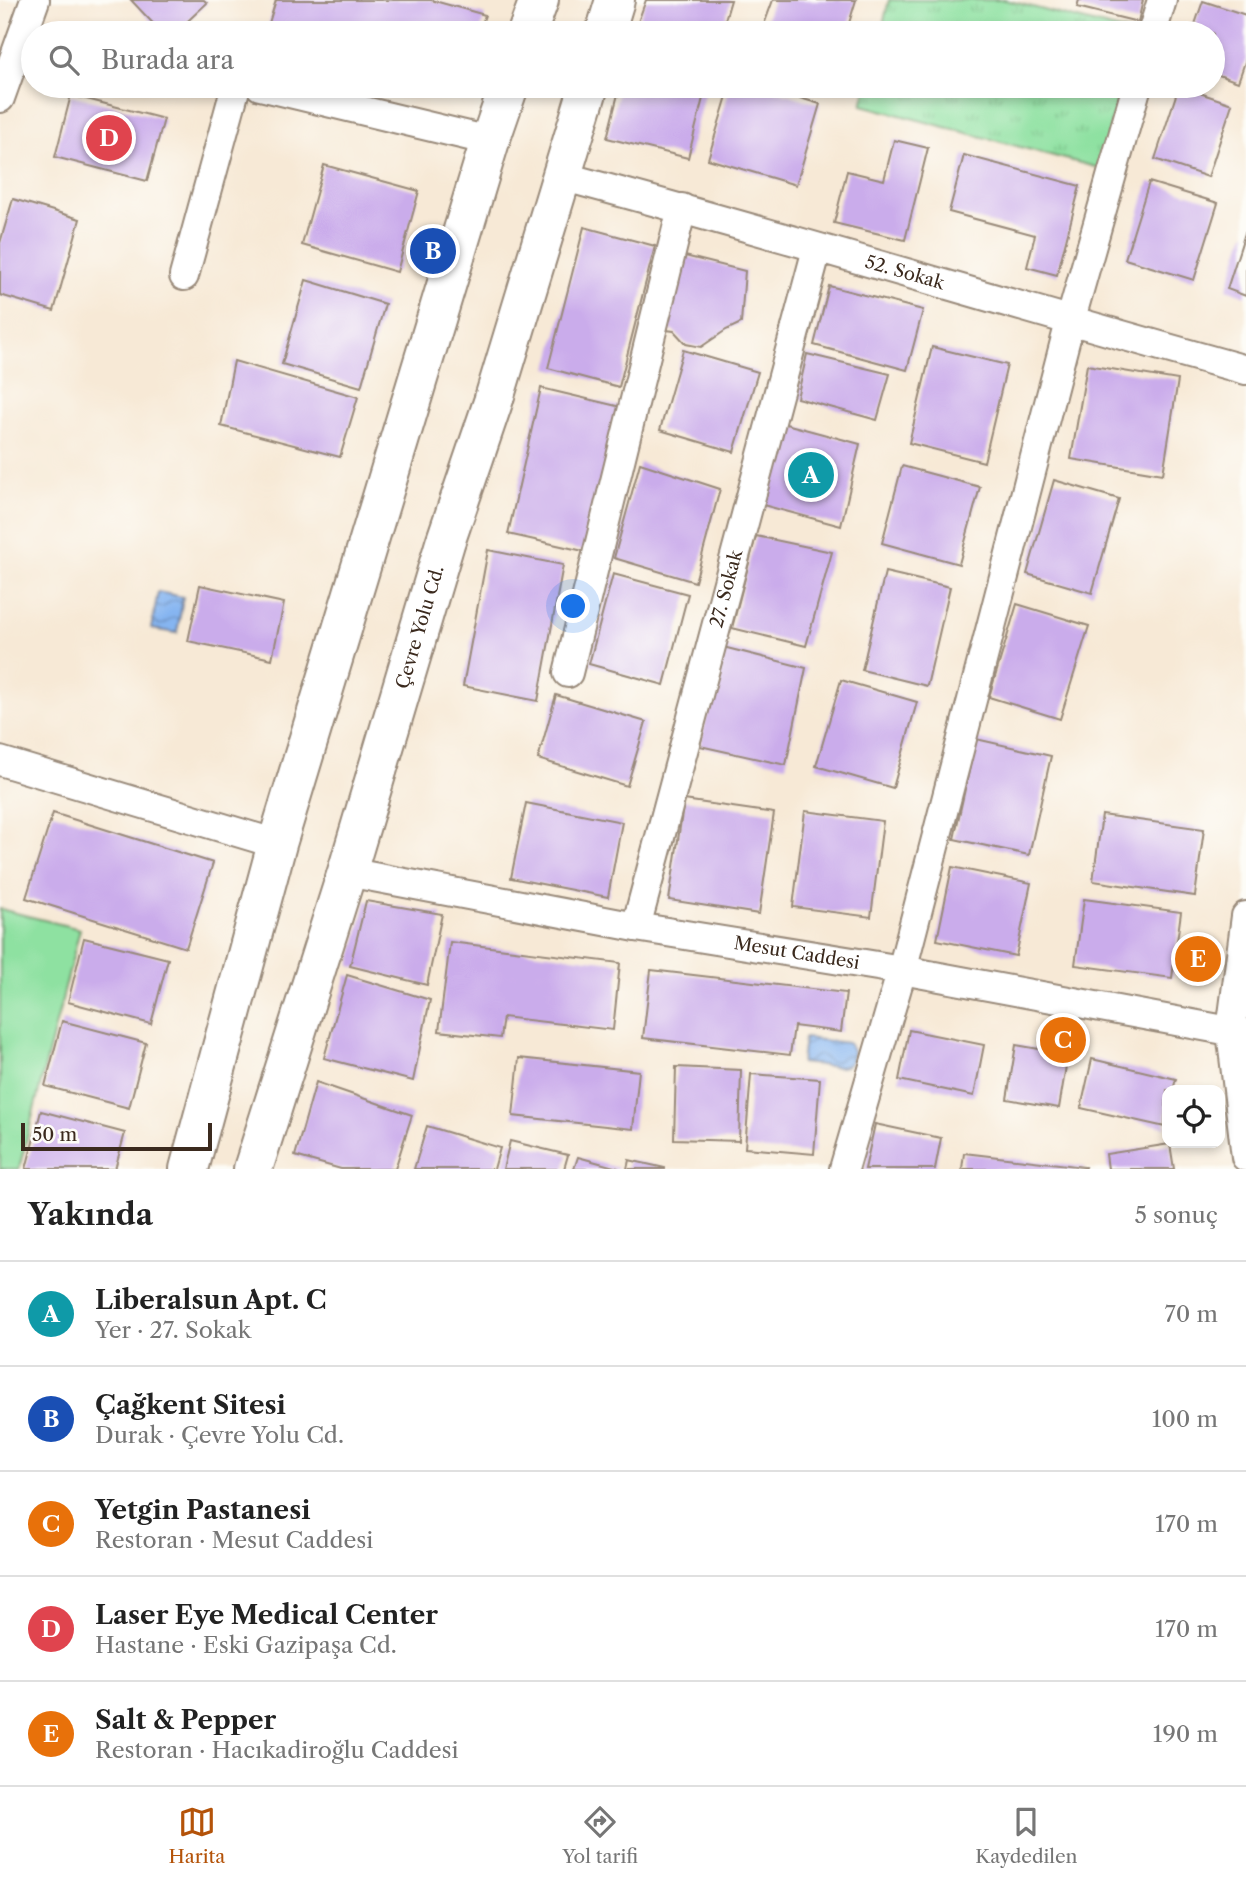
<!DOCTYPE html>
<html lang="tr">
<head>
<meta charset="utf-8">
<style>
	:root { --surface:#fff; --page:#f2f2f2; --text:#222; --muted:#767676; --line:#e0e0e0; --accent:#b45309 }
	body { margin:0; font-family:"Libre Caslon Text",serif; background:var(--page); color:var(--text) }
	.controls { position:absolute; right:21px; bottom:21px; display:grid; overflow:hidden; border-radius:14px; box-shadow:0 4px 10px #0003 }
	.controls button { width:63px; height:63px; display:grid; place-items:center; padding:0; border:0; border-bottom:2px solid var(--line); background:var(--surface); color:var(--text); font:35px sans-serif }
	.scale { position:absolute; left:21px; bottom:18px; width:191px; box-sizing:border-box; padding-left:7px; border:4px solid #3b2a1e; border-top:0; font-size:19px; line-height:24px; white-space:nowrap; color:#3b2a1e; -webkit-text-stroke:5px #fdfcf7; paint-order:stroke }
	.you { position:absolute; left:574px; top:607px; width:24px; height:24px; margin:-18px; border:5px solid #fff; border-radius:50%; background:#1a73e8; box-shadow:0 0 0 10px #1a73e833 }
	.badge { display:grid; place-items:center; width:46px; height:46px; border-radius:50%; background:var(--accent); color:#fff; font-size:23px; font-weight:700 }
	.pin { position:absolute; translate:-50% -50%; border:4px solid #fff; box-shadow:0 2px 7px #0006 }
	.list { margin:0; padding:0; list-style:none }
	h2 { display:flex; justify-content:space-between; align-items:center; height:91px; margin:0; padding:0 28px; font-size:30px }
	h2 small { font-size:23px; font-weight:400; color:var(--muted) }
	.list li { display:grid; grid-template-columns:46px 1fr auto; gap:21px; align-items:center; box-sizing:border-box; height:105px; padding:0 28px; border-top:2px solid var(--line) }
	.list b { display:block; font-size:26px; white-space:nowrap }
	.list p { margin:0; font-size:23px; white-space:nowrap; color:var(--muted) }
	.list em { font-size:23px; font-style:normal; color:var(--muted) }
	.icon { flex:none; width:38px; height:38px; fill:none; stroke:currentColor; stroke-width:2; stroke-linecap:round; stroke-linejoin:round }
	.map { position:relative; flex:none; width:1246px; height:1169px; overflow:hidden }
	.search { position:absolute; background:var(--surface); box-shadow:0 4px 10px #0003; left:21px; right:21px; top:21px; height:77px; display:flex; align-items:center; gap:18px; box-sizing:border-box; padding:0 24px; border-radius:38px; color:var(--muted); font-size:26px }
	.sheet { height:616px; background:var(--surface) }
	nav { display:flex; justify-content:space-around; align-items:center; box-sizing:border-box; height:98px; border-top:2px solid var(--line); background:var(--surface); font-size:19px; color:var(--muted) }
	nav a { display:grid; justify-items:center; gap:4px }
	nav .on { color:var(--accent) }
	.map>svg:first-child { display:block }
	.grass { fill:url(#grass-tufts); stroke:#648660; stroke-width:2 }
	.park { fill:#8ee1a1; stroke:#648660; stroke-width:2 }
	.water { fill:url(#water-waves); stroke:#607088; stroke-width:2 }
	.building { fill:#caaceb }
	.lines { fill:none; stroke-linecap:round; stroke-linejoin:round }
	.minor-casing { stroke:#998a7a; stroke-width:32 }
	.highway-casing { stroke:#998a7a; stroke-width:42 }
	.minor { stroke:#fff; stroke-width:28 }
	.highway { stroke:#fff; stroke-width:38 }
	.labels { text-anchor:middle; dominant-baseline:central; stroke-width:7; stroke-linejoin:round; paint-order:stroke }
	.street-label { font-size:18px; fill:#3b2a1e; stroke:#fdfcf7 }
</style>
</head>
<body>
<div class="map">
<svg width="1246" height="1169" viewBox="0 0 1246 1169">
	<defs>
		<pattern id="grass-tufts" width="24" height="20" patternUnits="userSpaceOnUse" patternTransform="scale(1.75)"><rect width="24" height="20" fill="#8ee1a1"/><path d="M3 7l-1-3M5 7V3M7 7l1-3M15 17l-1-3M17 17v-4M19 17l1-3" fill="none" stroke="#7bc18a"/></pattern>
		<pattern id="water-waves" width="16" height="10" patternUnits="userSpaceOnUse" patternTransform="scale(1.75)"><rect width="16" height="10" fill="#86b5f1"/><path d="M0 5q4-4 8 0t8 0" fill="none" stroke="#6f93c3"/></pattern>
	</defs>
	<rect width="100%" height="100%" fill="#fdfcf7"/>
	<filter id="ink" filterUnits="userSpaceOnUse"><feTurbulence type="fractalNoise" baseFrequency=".0143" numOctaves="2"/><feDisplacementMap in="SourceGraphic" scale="14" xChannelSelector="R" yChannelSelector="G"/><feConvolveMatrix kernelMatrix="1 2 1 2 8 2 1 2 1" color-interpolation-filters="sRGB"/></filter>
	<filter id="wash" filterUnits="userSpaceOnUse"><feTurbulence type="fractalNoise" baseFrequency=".00686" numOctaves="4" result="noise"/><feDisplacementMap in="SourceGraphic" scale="28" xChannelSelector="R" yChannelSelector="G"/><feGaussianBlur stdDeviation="1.57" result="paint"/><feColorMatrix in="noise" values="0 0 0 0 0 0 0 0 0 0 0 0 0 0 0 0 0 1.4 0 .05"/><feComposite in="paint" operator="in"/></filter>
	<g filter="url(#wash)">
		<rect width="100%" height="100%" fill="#f7e9d6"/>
		<g class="grass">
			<path d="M 889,0 L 1006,0 L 1131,33 L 881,33 Z"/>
			<path d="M 867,86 L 1121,86 L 1099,168 L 862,105 Z"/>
		</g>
		<path class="park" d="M 0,909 L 80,929 L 19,1169 L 0,1169 Z"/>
		<g class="water">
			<path d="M 158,592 L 183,597 L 177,633 L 151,629 Z"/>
			<path d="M 804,1038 L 848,1043 L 853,1051 C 853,1061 849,1067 839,1067 L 801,1063 Z"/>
		</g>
		<g id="blocks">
			<g class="building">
				<path d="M 131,0 L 204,0 L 207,3 L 175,33 L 162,33 Z"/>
				<path d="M 276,0 L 431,0 L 485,15 L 479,33 L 266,33 Z"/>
				<path d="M 646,0 L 731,0 L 721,33 L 634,33 Z"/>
				<path d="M 773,0 L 856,0 L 846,33 L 761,33 Z"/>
				<path d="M 1079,0 L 1143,0 L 1138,22 L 1077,7 Z"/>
				<path d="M 1203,1 L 1246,15 L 1246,59 L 1238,82 L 1213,73 L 1213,33 L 1192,33 Z"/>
				<path d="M 428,86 L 464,86 L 461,96 Z"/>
				<path d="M 620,86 L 706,86 L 688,158 L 607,138 Z"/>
				<path d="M 730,86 L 760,86 L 820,104 L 796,185 L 708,159 Z"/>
				<path d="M 1179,86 L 1232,104 L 1208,177 L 1155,159 Z"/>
				<path d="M 71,95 L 164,119 L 147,181 L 55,157 Z"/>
				<path d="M 894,140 L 928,148 L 905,240 L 834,223 L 847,171 L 884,180 Z"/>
				<path d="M 964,155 L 1080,186 L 1057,275 L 1027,267 L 1035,235 L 949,212 Z"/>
				<path d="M 324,165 L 419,191 L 397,272 L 302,245 Z"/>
				<path d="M 1149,182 L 1218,203 L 1194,280 L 1125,259 Z"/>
				<path d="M 13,199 L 80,219 L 54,311 L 0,295 L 0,243 Z"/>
				<path d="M 584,227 L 655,246 L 619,387 L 548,368 Z"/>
				<path d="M 1245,233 L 1246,233 L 1246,296 L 1227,289 Z"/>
				<path d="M 677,254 L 745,271 L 741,323 L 726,330 L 701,347 L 686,344 L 674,331 L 658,329 Z"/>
				<path d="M 306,280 L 385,304 L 361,387 L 282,364 Z"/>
				<path d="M 829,286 L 923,310 L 907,370 L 814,345 Z"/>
				<path d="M 932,347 L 1007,365 L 984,462 L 909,443 Z"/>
				<path d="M 683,350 L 758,372 L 734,452 L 660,430 Z"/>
				<path d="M 807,354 L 890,374 L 877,420 L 797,398 Z"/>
				<path d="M 234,361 L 358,397 L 340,457 L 221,426 Z"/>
				<path d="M 1087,365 L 1178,380 L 1163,474 L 1071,459 Z"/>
				<path d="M 541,388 L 621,407 L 588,552 L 508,534 Z"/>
				<path d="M 782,423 L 860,444 L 841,526 L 763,505 Z"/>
				<path d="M 640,463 L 720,489 L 695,582 L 614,558 Z"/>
				<path d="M 902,466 L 980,487 L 959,564 L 882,543 Z"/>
				<path d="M 1054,480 L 1119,499 L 1092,593 L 1027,574 Z"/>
				<path d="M 756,536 L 832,552 L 806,646 L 732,628 Z"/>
				<path d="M 488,550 L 563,565 L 538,701 L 463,686 Z"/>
				<path d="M 885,572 L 950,587 L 927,686 L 862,670 Z"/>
				<path d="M 613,574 L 688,594 L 664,685 L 589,664 Z"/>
				<path d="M 200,585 L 284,603 L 272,659 L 188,641 Z"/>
				<path d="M 1017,604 L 1089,626 L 1060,719 L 989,697 Z"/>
				<path d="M 723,647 L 806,668 L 786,765 L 700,746 Z"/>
				<path d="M 841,680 L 917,702 L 893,788 L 816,766 Z"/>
				<path d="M 556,695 L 646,722 L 627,786 L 538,759 Z"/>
				<path d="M 976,739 L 1051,756 L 1029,855 L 954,839 Z"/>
				<path d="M 684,800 L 774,813 L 759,914 L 669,900 Z"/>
				<path d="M 526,803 L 622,822 L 608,897 L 511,878 Z"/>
				<path d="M 805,811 L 883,821 L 871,917 L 793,907 Z"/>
				<path d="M 53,813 L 213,863 L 186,948 L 26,898 Z"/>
				<path d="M 1102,815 L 1204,829 L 1195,896 L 1093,881 Z"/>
				<path d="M 952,867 L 1031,883 L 1016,956 L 937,940 Z"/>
				<path d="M 1084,899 L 1181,912 L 1172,978 L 1075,965 Z"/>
				<path d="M 366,901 L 442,914 L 427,985 L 350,966 Z"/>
				<path d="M 84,938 L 168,959 L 151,1024 L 68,1002 Z"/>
				<path d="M 450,942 L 620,963 L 613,1030 L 503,1017 L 500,1038 L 439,1031 Z"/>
				<path d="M 651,970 L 846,993 L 841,1032 L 794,1026 L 790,1055 L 643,1038 Z"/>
				<path d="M 347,975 L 430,1000 L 413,1081 L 324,1058 Z"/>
				<path d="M 62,1021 L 146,1043 L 129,1108 L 45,1086 Z"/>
				<path d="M 909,1030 L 984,1045 L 974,1096 L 899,1080 Z"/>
				<path d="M 1016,1045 L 1068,1054 L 1059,1108 L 1007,1099 Z"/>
				<path d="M 519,1058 L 639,1071 L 633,1129 L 513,1116 Z"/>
				<path d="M 1092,1059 L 1176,1079 L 1173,1090 L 1167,1090 L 1165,1127 L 1081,1108 Z"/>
				<path d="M 676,1067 L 741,1070 L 739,1141 L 674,1139 Z"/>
				<path d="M 751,1074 L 820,1079 L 814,1154 L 745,1148 Z"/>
				<path d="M 316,1082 L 412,1115 L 395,1169 L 341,1169 L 295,1156 Z"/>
				<path d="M 41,1111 L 125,1133 L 115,1169 L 26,1169 Z"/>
				<path d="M 875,1124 L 941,1138 L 935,1169 L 865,1169 Z"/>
				<path d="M 427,1126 L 500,1148 L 494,1169 L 414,1169 Z"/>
				<path d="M 510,1141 L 568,1155 L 564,1169 L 503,1169 Z"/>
				<path d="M 1170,1144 L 1174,1169 L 1108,1169 L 1106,1154 Z"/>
				<path d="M 964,1153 L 1085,1167 L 1084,1169 L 962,1169 Z"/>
				<path d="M 578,1157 L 618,1168 L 618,1169 L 574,1169 Z"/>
				<path d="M 629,1160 L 665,1168 L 665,1169 L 627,1169 Z"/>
			</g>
		</g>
	</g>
	<g filter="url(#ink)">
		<use href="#blocks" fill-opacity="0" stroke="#998a7a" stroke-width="2"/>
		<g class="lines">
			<g class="minor-casing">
				<g id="minor">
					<path d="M 1152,33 L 1162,0"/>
					<path d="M 260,86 L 490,141"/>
					<path d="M 0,98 L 35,0"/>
					<path id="s1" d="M 561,176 C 791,237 1017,307 1246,370"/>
					<path d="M 184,276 L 236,86"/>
					<path d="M 568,673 L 682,208"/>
					<path d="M 0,761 L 277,844"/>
					<path id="s2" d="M 347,872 L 636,927 L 902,970 L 1246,1034"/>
					<path d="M 1246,916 L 1231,1031 L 1246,1157"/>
					<path id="s3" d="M 636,927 L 817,249"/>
					<path d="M 844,1169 L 902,970 L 1070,322 L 1137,86"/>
				</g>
			</g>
			<g class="highway-casing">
				<g id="highway">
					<path d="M 527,33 L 539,0"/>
					<path d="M 605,33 L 615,0"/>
					<path d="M 189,1169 L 277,844 L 490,141 L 509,86"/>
					<path id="s4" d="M 253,1169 L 347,872 L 445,543 L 493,402 L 589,86"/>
				</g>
			</g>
			<use href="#minor" class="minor"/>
			<use href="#highway" class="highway"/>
		</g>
	</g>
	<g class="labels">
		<g class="street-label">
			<text stroke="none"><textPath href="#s1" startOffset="357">52. Sokak</textPath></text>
			<text stroke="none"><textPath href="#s3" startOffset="350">27. Sokak</textPath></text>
			<text stroke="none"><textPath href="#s4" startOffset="567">Çevre Yolu Cd.</textPath></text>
			<text stroke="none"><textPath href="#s2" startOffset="457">Mesut Caddesi</textPath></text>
		</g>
	</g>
</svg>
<div class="controls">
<button><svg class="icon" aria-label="locate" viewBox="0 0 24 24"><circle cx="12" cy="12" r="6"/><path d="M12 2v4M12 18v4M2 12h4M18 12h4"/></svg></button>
</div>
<div class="scale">50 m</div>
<div class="you"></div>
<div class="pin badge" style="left:811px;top:475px;background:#0f9aa8">A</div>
<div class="pin badge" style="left:433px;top:251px;background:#1a4fb4">B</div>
<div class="pin badge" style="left:1063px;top:1040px;background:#e8710a">C</div>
<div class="pin badge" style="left:109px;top:138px;background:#e0444e">D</div>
<div class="pin badge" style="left:1198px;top:959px;background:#e8710a">E</div>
<div class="search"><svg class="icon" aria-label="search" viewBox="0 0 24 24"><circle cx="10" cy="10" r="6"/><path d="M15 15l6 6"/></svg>Burada ara</div>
</div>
<section class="sheet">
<h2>Yakında<small>5 sonuç</small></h2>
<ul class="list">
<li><span class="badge" style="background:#0f9aa8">A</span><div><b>Liberalsun Apt. C</b><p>Yer · 27. Sokak</p></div><em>70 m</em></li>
<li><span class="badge" style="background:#1a4fb4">B</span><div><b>Çağkent Sitesi</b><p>Durak · Çevre Yolu Cd.</p></div><em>100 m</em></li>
<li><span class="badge" style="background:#e8710a">C</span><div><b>Yetgin Pastanesi</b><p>Restoran · Mesut Caddesi</p></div><em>170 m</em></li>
<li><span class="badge" style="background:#e0444e">D</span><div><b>Laser Eye Medical Center</b><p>Hastane · Eski Gazipaşa Cd.</p></div><em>170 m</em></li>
<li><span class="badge" style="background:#e8710a">E</span><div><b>Salt &amp; Pepper</b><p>Restoran · Hacıkadiroğlu Caddesi</p></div><em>190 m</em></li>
</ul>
</section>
<nav>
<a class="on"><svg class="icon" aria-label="map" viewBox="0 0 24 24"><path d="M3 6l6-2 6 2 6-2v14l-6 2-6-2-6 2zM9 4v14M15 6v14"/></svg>Harita</a>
<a><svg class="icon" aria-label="directions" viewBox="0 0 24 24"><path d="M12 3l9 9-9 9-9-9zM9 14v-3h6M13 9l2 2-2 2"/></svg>Yol tarifi</a>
<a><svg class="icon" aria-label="saved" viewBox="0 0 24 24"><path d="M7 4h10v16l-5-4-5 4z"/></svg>Kaydedilen</a>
</nav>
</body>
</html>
